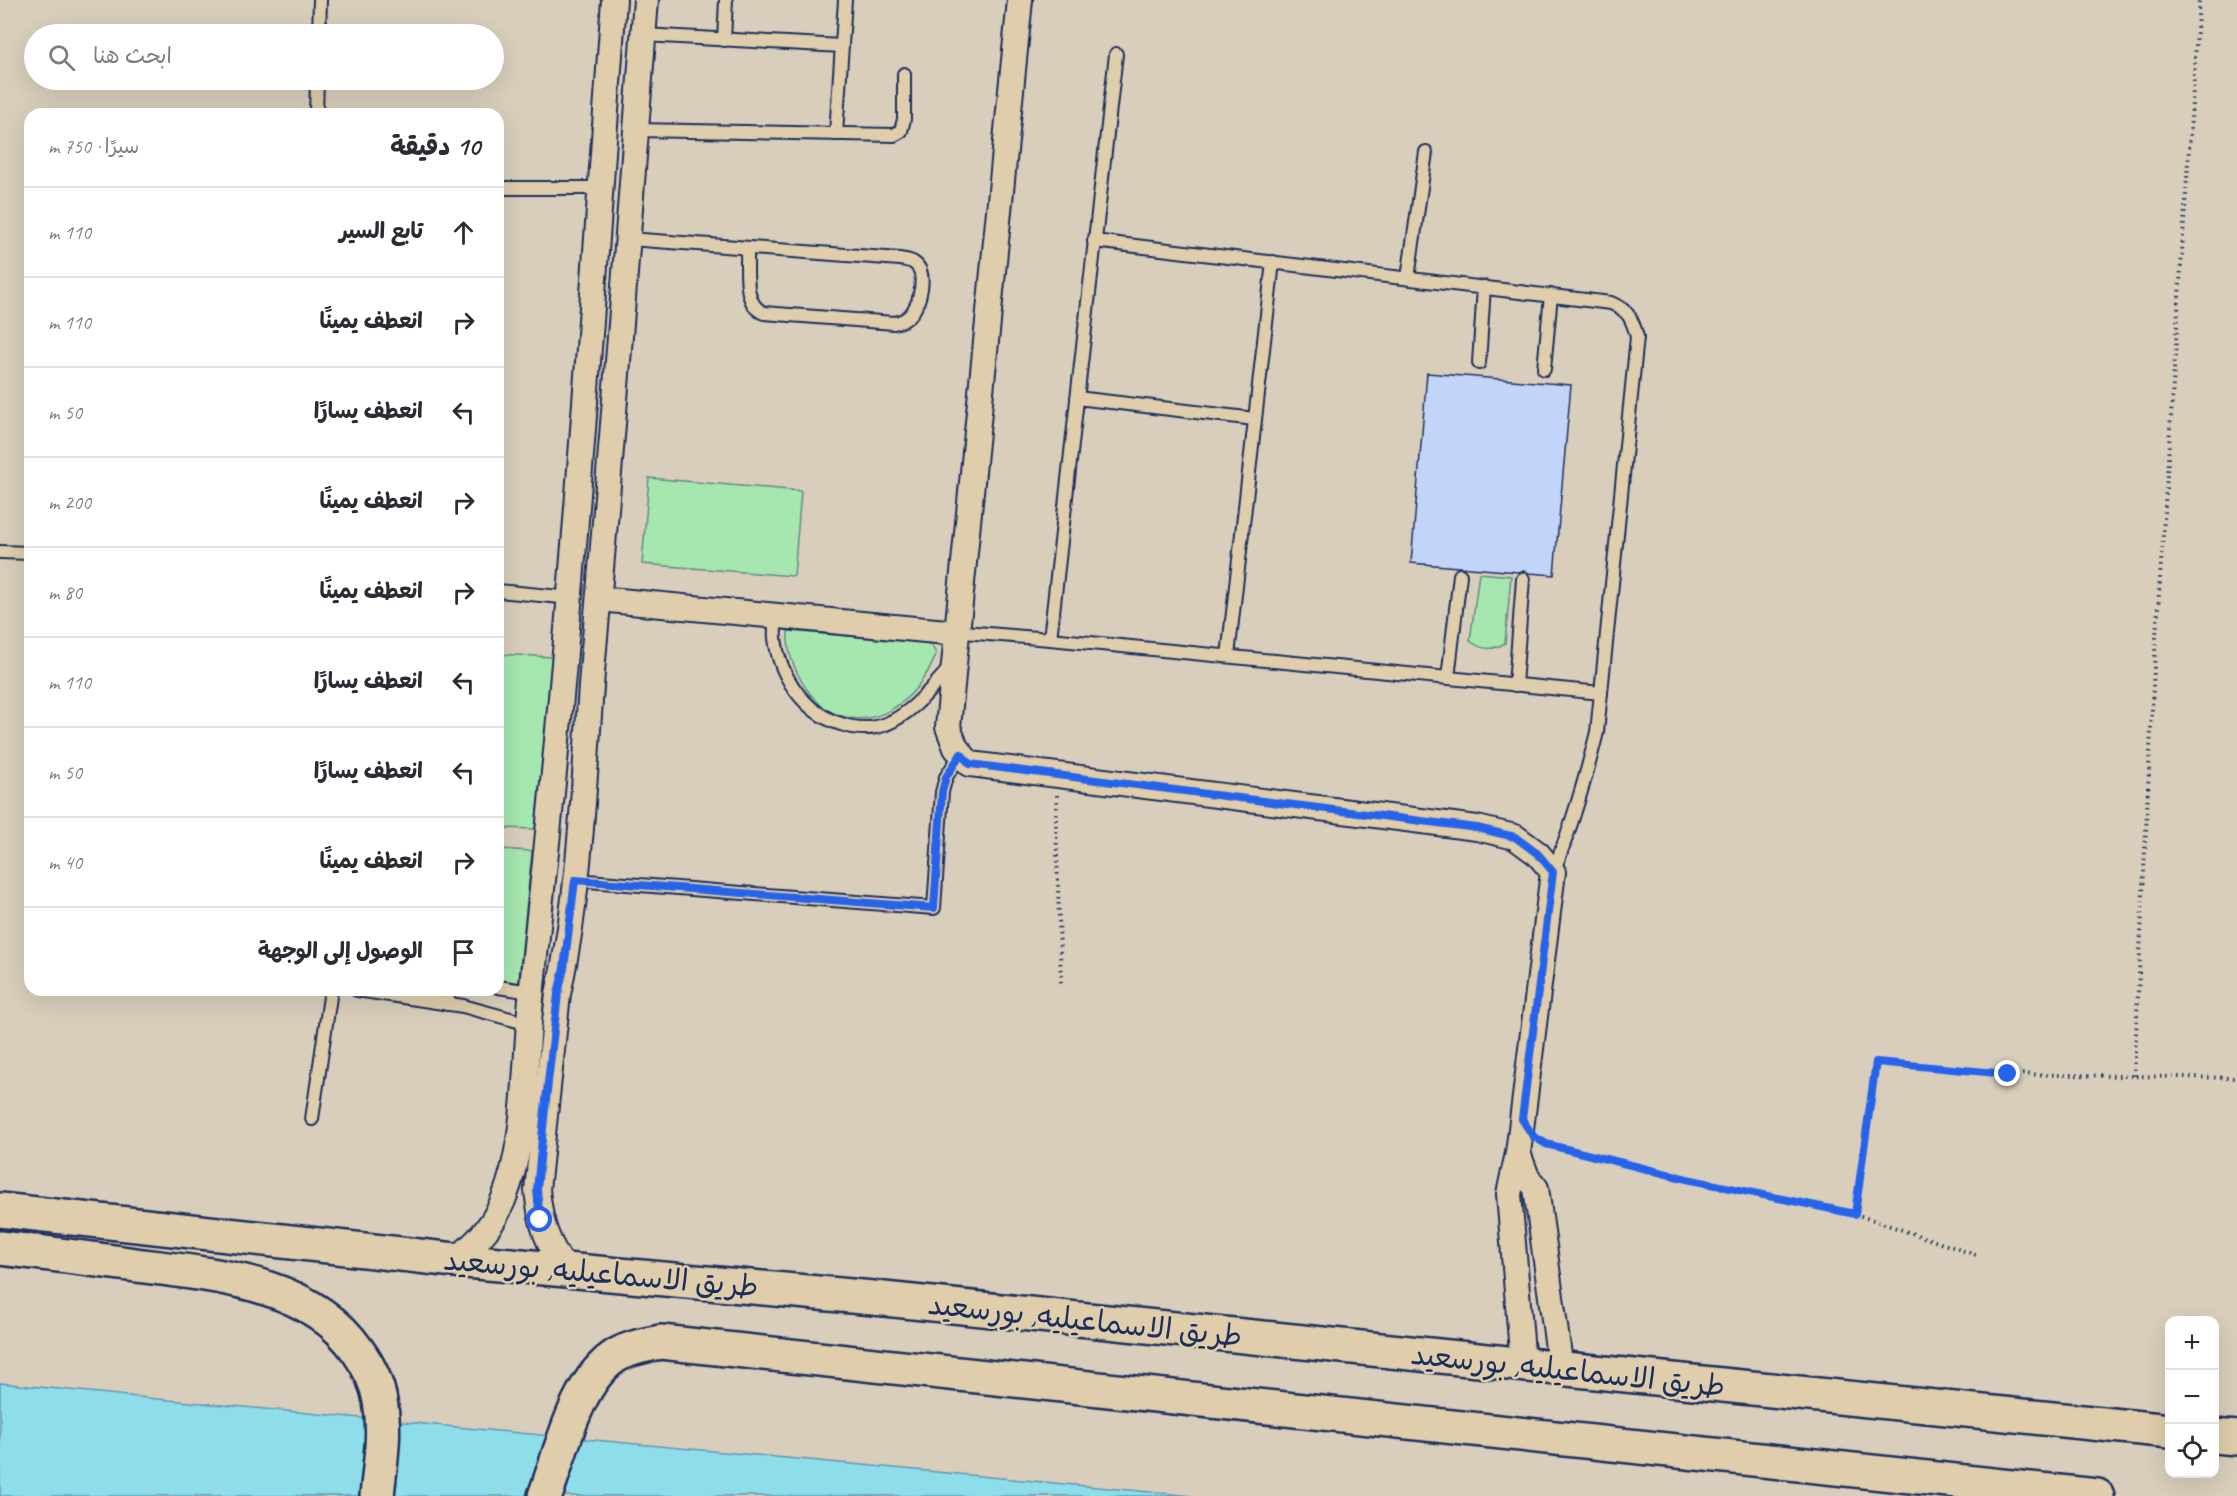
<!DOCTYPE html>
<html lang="ar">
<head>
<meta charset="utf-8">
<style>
	:root { --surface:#fff; --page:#f2f2f3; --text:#2b2b33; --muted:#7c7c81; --line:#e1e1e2 }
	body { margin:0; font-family:Caveat,"Playpen Sans Arabic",sans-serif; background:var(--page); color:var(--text); direction:rtl }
	.controls { position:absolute; right:18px; bottom:18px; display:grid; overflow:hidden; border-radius:12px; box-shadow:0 6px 24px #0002 }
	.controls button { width:54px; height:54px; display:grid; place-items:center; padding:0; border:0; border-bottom:2px solid var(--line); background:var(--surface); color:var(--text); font:30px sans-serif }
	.stop { position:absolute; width:18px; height:18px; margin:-14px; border:4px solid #2563eb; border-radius:50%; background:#fff }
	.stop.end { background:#2563eb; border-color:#fff; box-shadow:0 2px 6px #0008 }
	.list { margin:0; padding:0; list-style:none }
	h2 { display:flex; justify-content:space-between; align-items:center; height:78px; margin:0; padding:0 24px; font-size:26px }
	h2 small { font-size:20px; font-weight:400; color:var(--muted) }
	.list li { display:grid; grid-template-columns:39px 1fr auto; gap:18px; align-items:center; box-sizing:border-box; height:90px; padding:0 24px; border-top:2px solid var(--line) }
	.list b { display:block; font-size:22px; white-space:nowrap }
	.list em { font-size:20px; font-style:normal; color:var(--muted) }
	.icon { flex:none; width:33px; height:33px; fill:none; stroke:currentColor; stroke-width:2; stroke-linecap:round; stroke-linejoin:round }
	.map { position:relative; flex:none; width:2237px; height:1496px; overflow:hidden; direction:ltr }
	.search { position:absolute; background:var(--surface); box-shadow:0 6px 24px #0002; left:24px; top:24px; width:480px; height:66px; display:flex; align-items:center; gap:15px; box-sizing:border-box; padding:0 21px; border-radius:33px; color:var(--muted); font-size:22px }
	.panel { position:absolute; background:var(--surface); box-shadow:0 6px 24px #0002; left:24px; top:108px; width:480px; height:888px; border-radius:18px; direction:rtl }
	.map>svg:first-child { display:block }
	.green { fill:#a6e6af; stroke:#608a86; stroke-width:1.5 }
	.water { fill:#8dddea; stroke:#5f97b2; stroke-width:1.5 }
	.building { fill:#c1d4f9; stroke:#1b2f5e; stroke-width:1.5 }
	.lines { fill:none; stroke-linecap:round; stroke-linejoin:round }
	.lane-casing { stroke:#1b2f5e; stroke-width:16 }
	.street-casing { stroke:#1b2f5e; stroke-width:28 }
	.highway-casing { stroke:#1b2f5e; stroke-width:38 }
	.path { stroke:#1b2f5e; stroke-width:4; stroke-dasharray:1.5 4.5; stroke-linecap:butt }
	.lane { stroke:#dfcdab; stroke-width:12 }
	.street { stroke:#dfcdab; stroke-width:24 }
	.highway { stroke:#dfcdab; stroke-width:33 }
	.route { stroke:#2563eb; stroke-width:8 }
	.labels { text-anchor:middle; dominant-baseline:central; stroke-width:5; stroke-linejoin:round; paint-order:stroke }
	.street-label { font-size:30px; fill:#1b2f5e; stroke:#dfcdab }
</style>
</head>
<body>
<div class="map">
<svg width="2237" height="1496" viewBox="0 0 2237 1496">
	<rect width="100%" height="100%" fill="#d9cebb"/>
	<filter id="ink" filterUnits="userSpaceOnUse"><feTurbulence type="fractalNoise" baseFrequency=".0167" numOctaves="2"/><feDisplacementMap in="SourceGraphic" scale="12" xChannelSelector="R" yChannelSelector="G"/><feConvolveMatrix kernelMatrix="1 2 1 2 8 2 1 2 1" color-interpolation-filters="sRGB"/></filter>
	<g filter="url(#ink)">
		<g class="green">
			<path d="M 649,478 L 801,491 L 794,576 L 642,564 Z"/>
			<path d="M 1479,573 L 1511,576 L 1505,643 C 1492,651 1482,650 1470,641 Z"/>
			<path d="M 788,631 L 926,642 L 932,646 L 936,654 C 933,666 925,676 918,686 C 883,730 829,731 801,680 C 792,664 787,650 788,631 Z"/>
			<path d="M 498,654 L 553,657 L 535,829 L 498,828 Z"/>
			<path d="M 498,849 L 532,851 L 518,987 L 498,983 Z"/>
		</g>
		<path class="water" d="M 0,1383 L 158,1399 L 1193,1496 L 0,1496 Z"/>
		<path class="building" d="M 1427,373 L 1571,385 L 1554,575 L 1529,573 L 1524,571 L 1518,572 L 1411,563 Z"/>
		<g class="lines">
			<g class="lane-casing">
				<g id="lane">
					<path d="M 319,34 L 320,0"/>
					<path d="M 643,35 L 842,46"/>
					<path d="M 724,40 L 726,0"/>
					<path d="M 316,114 L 317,80"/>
					<path d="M 636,130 L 894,135 L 901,131 L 904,119 L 904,74"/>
					<path d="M 836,134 L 845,0"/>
					<path d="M 498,188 L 600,188"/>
					<path d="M 629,239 L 900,259 C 904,260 910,260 914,263 C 928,272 920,303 911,314 C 907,319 901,322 894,323 L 764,313 C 742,305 748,268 747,248"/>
					<path d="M 1094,241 L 1611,303 C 1629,311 1632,318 1637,337 L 1597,732 C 1585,781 1572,826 1553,872"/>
					<path d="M 1408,278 L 1426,152"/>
					<path d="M 1479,363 L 1484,287"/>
					<path d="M 1544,369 L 1551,295"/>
					<path d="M 1077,398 L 1255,419"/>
					<path d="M 0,552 L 30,553"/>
					<path d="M 498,591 L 571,598"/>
					<path d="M 776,615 C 776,622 774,630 775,638 C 779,675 804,713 841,724 C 856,729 871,730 886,724 C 913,713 932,687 951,667"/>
					<path d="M 957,633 L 964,632 L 1050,639 L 1601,693"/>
					<path d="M 1050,639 L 1116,54"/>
					<path d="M 1228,656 L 1273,262"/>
					<path d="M 1448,678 L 1460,575"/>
					<path d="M 1515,685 L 1523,579"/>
					<path d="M 575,880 L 934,908 L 942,792 L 946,777 L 961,754"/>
					<path d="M 498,987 L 531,992"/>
					<path d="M 357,990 L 463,1006 L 529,1024"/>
					<path d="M 447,1004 L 448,990"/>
					<path d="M 312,1119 L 331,990"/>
				</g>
			</g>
			<g class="street-casing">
				<g id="street">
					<path d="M 599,599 L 957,633 L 948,727 L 956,748 L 970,764 L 1477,828 L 1515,837 L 1538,854 L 1553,872 L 1518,1153 L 1509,1194 L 1523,1365"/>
					<path d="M 957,633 L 1020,0"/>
					<path d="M 1518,1153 L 1527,1177 L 1536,1188 L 1561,1370"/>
					<path d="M 455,1260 C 489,1234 502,1212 513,1170 C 525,1122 525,1072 529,1023 C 533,969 539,916 545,862 C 575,575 593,288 614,0"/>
					<path d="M 566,1271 C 546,1240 541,1226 537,1190 L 558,994 C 582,885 584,771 593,660 C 613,440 629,220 646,0"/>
				</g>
			</g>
			<g class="highway-casing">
				<g id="highway">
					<path d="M 0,1210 L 455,1260 L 884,1299 L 2170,1431"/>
					<path d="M 0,1248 C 45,1253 91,1259 136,1265 C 213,1275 310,1281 358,1351 C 368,1365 377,1383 380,1401 C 386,1433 380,1464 377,1496"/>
					<path d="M 2214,1436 L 2237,1438"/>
					<path d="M 545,1496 C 561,1453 576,1380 617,1355 C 631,1347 646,1345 661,1342 L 2097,1496"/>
				</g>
			</g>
			<g class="path">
				<path d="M 1057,795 L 1056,821 L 1061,983"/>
				<path d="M 2134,1076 L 2154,667 L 2199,0"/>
				<path d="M 1540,1140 L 1546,1144 L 1687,1179 L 1855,1214 L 1979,1256"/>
				<path d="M 1855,1214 L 1876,1062 L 2009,1074 L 2237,1078"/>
			</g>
			<use href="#lane" class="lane"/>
			<use href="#street" class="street"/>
			<use href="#highway" class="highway"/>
		</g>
	</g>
	<g class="lines" filter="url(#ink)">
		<path class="route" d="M 540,1220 L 537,1190 L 544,1118 L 558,994 L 564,968 L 575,880 L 934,908 L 942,792 L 946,777 L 961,754 L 970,764 L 1477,828 L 1515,837 L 1538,854 L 1553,872 L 1522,1119 L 1533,1136 L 1546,1144 L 1687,1179 L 1855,1214 L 1876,1062 L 2008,1074"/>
	</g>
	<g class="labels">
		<g class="street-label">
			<text transform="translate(601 1273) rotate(5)">طريق الاسماعيليه, بورسعيد</text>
			<text transform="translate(1085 1320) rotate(6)">طريق الاسماعيليه, بورسعيد</text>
			<text transform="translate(1568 1370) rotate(6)">طريق الاسماعيليه, بورسعيد</text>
		</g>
	</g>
</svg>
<div class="controls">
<button>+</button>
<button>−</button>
<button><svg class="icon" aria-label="locate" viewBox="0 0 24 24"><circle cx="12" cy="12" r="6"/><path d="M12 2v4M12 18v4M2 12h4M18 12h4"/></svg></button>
</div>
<div class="stop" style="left:540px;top:1220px"></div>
<div class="stop end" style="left:2008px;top:1074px"></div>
<div class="search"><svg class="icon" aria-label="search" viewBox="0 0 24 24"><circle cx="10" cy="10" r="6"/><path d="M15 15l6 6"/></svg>ابحث هنا</div>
<section class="panel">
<h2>10 دقيقة<small>سيرًا · 750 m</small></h2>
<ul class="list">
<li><svg class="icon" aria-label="ahead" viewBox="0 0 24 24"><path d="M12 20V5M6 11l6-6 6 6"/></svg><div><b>تابع السير</b></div><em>110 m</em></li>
<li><svg class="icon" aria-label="right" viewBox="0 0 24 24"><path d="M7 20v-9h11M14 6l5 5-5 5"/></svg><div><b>انعطف يمينًا</b></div><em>110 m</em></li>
<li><svg class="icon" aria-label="left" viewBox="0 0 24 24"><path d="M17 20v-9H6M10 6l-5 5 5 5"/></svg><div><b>انعطف يسارًا</b></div><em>50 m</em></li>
<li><svg class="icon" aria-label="right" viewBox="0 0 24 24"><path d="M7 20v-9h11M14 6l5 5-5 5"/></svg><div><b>انعطف يمينًا</b></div><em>200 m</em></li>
<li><svg class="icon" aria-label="right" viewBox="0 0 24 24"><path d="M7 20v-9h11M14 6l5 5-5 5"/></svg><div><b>انعطف يمينًا</b></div><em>80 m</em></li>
<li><svg class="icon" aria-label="left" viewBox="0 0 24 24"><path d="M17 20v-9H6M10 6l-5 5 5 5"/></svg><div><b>انعطف يسارًا</b></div><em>110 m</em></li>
<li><svg class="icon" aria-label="left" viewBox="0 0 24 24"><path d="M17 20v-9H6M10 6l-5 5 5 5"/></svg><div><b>انعطف يسارًا</b></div><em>50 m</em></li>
<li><svg class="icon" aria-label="right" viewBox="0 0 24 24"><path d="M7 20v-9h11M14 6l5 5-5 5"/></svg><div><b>انعطف يمينًا</b></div><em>40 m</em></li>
<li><svg class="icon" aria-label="arrive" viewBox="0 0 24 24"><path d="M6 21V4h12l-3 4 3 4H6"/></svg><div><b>الوصول إلى الوجهة</b></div></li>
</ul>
</section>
</div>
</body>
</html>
